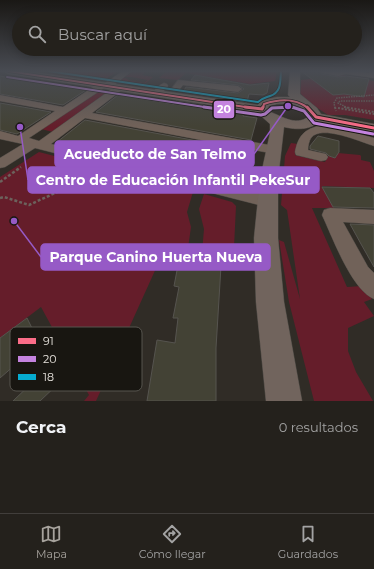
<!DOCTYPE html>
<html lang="es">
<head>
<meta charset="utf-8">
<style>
	:root { --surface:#24211c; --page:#302e29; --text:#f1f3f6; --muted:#a3a3a3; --line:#413e3b; --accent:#a7a39d }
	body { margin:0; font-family:Montserrat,sans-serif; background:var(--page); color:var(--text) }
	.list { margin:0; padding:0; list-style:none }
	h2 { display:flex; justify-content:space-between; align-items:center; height:52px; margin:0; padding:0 16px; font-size:17px }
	h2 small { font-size:13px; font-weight:400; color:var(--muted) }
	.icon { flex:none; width:22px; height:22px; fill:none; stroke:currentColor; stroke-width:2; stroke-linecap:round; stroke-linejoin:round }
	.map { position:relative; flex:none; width:374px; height:401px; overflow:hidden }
	.search { position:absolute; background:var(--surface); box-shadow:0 2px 10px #0003; left:12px; right:12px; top:12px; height:44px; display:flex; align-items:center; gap:10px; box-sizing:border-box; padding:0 14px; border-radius:22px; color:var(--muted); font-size:15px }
	.sheet { height:112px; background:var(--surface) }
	nav { display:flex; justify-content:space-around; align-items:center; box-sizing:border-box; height:56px; border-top:1px solid var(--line); background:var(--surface); font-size:11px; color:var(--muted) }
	nav a { display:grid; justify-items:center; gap:2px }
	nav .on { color:var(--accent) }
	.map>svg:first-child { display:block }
	.green { fill:#651d2a }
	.building { fill:#434235; stroke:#56544f }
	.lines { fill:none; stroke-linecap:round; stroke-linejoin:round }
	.minor-casing { stroke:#4c4944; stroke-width:1 }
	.major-casing { stroke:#4c4944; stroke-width:1 }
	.path-far2 { stroke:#6c625c; stroke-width:1.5; stroke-dasharray:1.5 1; stroke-linecap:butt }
	.path-far1 { stroke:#6c625c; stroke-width:2; stroke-dasharray:2 1.5; stroke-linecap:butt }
	.path { stroke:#6c625c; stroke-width:2.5; stroke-dasharray:3 2; stroke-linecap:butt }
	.minor { fill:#716259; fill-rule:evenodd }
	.major { fill:#71645d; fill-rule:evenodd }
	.bus-1-far1-casing { stroke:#181611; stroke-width:3.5 }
	.bus-1-casing { stroke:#181611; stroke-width:5 }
	.bus-2-far1-casing { stroke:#181611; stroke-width:3.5 }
	.bus-2-casing { stroke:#181611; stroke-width:5 }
	.bus-3-casing { stroke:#181611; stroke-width:3.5 }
	.bus-1-far1 { stroke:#fb6d88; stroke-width:2 }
	.bus-1 { stroke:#fb6d88; stroke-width:3 }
	.bus-2-far1 { stroke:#c483df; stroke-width:2 }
	.bus-2 { stroke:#c483df; stroke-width:3 }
	.bus-3 { stroke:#06acd0; stroke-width:2 }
	.key { fill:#181611; stroke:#56544e; stroke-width:1 }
	.key-label { font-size:11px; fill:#e7e3dd }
	.leader { fill:none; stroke:#965ac6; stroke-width:1.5 }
	.callout-dot { fill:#965ac6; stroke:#181611; stroke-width:1.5 }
	.callout { fill:#965ac6; stroke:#965ac6; stroke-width:1.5 }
	.callout-label { font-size:14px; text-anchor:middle; font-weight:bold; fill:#fff }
	.line-badge { stroke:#181611; stroke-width:1.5 }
	.badge-label { font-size:11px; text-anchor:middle; font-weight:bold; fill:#fff }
</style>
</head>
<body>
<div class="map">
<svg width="374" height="401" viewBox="0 0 374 401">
	<rect width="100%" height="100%" fill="#302c26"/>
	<g class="green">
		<path d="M 35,71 L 118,71 L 107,78 L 95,80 L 51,73 L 52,72 Z"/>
		<path d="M 134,71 L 146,72 L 142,75 L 153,77 L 142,86 L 117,83 L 124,78 L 128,79 L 127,80 L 144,83 L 148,80 L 132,77 L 125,77 Z"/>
		<path d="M 167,71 L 277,71 L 275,81 L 250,84 L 186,73 L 178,80 L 159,78 Z"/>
		<path d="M 343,75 L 374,81 L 374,120 L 345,115 L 328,115 L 307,101 L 300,93 L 301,80 Z"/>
		<path d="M 103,91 L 106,93 L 53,132 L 41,129 L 97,92 Z"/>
		<path d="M 291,143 L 298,144 L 295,155 L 325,162 L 328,156 L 335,158 L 338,153 L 360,155 L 361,156 L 361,160 L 370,162 L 374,171 L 374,188 L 322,186 L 334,208 L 312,208 L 347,287 L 362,286 L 372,299 L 364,302 L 374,316 L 348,328 L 348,351 L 356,372 L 373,401 L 314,401 L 289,302 L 279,240 L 284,242 L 300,299 L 287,210 L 281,205 L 285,156 Z"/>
		<path d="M 39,152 L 193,192 L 187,212 L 191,227 L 188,248 L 167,244 L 96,401 L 84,401 L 89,395 L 41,307 L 0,338 L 0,177 Z"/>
		<path d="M 204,194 L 232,202 L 236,206 L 233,268 L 212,263 L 211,265 L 201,264 L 204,229 L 199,209 Z"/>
	</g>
	<g class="building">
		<path d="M 301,71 L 320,71 L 322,74 L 338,77 L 346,76 L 369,79 L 364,97 L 344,94 L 333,95 Z"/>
		<path d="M 195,75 L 250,85 L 269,83 L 267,93 L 263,95 L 249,94 L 247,102 L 183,92 L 186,87 L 238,93 L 244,89 L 238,85 L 191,80 Z"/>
		<path d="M 0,76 L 20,80 L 86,90 L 63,105 L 0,94 Z"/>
		<path d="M 118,95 L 174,104 L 176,101 L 244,112 L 243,116 L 257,118 L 251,140 L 96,112 Z"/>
		<path d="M 0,103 L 51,112 L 17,134 L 0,130 Z"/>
		<path d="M 85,120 L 251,151 L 242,185 L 57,142 Z"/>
		<path d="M 318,136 L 339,141 L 339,152 L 335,158 L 329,156 L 326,153 L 310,149 L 310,146 Z"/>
		<path d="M 322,187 L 370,188 L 374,193 L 374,208 L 333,207 Z"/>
		<path d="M 350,224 L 374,225 L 374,267 L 361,244 Z"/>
		<path d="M 179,260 L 221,266 L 216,348 L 216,401 L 147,401 L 157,340 L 175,343 L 178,318 L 173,318 L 179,287 L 174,286 Z"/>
		<path d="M 27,318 L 59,383 L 40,401 L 13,401 L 34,381 L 23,358 L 0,378 L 0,338 Z"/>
	</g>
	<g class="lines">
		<g class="minor-casing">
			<g id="minor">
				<path d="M 123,71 L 132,71 L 110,88 L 104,88 L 29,138 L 39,141 L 116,86 L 122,86 L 123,88 L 122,90 L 92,113 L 275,146 L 280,147 L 281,150 L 280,153 L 275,154 L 85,118 L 51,144 L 267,195 L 273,197 L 275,201 L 273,205 L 267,207 L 35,148 L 5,167 L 0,168 L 0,158 L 23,144 L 0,139 L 0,131 L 18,136 L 55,111 L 0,101 L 0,95 L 63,107 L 99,83 L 105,83 Z"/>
				<path d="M 321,71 L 357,71 L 369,73 L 370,71 L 374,71 L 374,78 L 346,74 L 338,76 L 322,73 Z"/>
				<path d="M 178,80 L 238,86 L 242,89 L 238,92 L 183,85 L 179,90 L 173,90 L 172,88 Z"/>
				<path d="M 164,83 L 167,84 L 168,86 L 160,95 L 154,95 L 152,93 C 155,89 159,85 164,83 Z"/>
				<path d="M 318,126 L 338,128 L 374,138 L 374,146 C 361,142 321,124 311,138 C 309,141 308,146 308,150 L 326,154 L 328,157 L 326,160 L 321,161 L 296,155 L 295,152 C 298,137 303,130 318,126 Z"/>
				<path d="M 330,208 L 374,210 L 374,224 L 343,222 L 368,267 L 374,273 L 374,299 C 351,289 333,238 322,215 L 324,210 Z"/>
			</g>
		</g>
		<g class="major-casing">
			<path id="major" d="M 3,71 L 27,71 L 258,105 L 260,101 L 277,97 L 290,97 L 288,95 L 290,71 L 300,71 L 300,94 L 317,108 L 321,114 L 374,124 L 374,132 L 319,122 C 310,130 296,130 284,127 L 278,179 L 278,238 L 284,302 L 302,401 L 266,401 L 256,302 L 254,238 L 260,179 L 270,133 L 270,124 L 260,115 L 262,113 L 8,74 ZM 277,104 C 290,103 303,104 309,116 C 295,128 280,114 267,111 L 269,106 Z"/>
		</g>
		<g class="path-far2">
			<path d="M 335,108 L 334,103 L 337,98 L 374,95"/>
			<path d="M 348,108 L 338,103 L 340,101 L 374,101"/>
		</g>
		<g class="path-far1">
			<path d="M 335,107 L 336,111"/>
			<path d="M 344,107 L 374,112"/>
			<path d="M 338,108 L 374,114"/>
		</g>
		<g class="path">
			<path d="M 0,182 L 21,167"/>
			<path d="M 0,198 L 4,197 L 29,205 L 79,182 L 92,169"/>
		</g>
		<use href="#minor" class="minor"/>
		<use href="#major" class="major"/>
		<g class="bus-1-far1-casing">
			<g id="bus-1-far1">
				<path d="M 8,71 L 252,108"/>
				<path d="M 263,108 L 264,104 C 279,99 295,98 308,108"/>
			</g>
		</g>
		<g class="bus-1-casing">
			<g id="bus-1">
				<path d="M 245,107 L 262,109 L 263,107"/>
				<path d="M 307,107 L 316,117 L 374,128"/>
			</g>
		</g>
		<g class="bus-2-far1-casing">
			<g id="bus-2-far1">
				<path d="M 7,77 L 211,108"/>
				<path d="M 282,108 L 294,108"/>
			</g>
		</g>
		<g class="bus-2-casing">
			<path id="bus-2" d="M 204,107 L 261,115 L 265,114 L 272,108 L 292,107 L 304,111 L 314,123 L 373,134"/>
		</g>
		<g class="bus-3-casing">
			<path id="bus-3" d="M 48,71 L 258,102 C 262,98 265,98 270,96 C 282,92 280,81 281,71"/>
		</g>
		<use href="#bus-1-far1" class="bus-1-far1"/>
		<use href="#bus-1" class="bus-1"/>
		<use href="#bus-2-far1" class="bus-2-far1"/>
		<use href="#bus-2" class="bus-2"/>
		<use href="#bus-3" class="bus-3"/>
	</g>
	<linearGradient id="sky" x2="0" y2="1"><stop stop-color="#1a1815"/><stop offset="0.56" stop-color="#484b52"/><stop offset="1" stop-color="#484b52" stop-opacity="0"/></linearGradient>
	<rect width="374" height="127" fill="url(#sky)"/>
	<rect x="10" y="327" width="132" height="64" rx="6" class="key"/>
	<rect x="18" y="338" width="18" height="6" fill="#fb6d88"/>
	<rect x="18" y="356" width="18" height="6" fill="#c483df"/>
	<rect x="18" y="374" width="18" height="6" fill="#06acd0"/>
	<g class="key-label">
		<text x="43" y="345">91</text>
		<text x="43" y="363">20</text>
		<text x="43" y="381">18</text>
	</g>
	<path class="leader" d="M288 106L254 154M20 127L28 180M14 221L41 257"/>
	<g class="callout-dot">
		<circle cx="288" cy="106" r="4"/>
		<circle cx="20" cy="127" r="4"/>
		<circle cx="14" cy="221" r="4"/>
	</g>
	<g class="callout">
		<rect x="55" y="141" width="199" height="26" rx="4"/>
		<rect x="28" y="167" width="291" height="26" rx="4"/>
		<rect x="41" y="244" width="229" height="26" rx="4"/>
	</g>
	<g class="callout-label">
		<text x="155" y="159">Acueducto de San Telmo</text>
		<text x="173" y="185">Centro de Educación Infantil PekeSur</text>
		<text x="156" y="262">Parque Canino Huerta Nueva</text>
	</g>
	<rect class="line-badge" x="213" y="100" width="22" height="19" rx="4" fill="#c483df"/>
	<g class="badge-label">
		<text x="224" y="113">20</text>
	</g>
</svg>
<div class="search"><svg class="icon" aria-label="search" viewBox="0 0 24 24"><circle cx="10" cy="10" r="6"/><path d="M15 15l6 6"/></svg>Buscar aquí</div>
</div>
<section class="sheet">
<h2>Cerca<small>0 resultados</small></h2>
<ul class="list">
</ul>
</section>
<nav>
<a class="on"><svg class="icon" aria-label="map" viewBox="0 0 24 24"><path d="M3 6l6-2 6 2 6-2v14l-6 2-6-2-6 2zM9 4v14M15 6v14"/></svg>Mapa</a>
<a><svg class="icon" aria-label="directions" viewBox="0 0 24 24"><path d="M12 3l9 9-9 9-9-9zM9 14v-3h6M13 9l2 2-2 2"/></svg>Cómo llegar</a>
<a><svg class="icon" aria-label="saved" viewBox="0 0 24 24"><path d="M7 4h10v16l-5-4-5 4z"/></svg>Guardados</a>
</nav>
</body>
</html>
